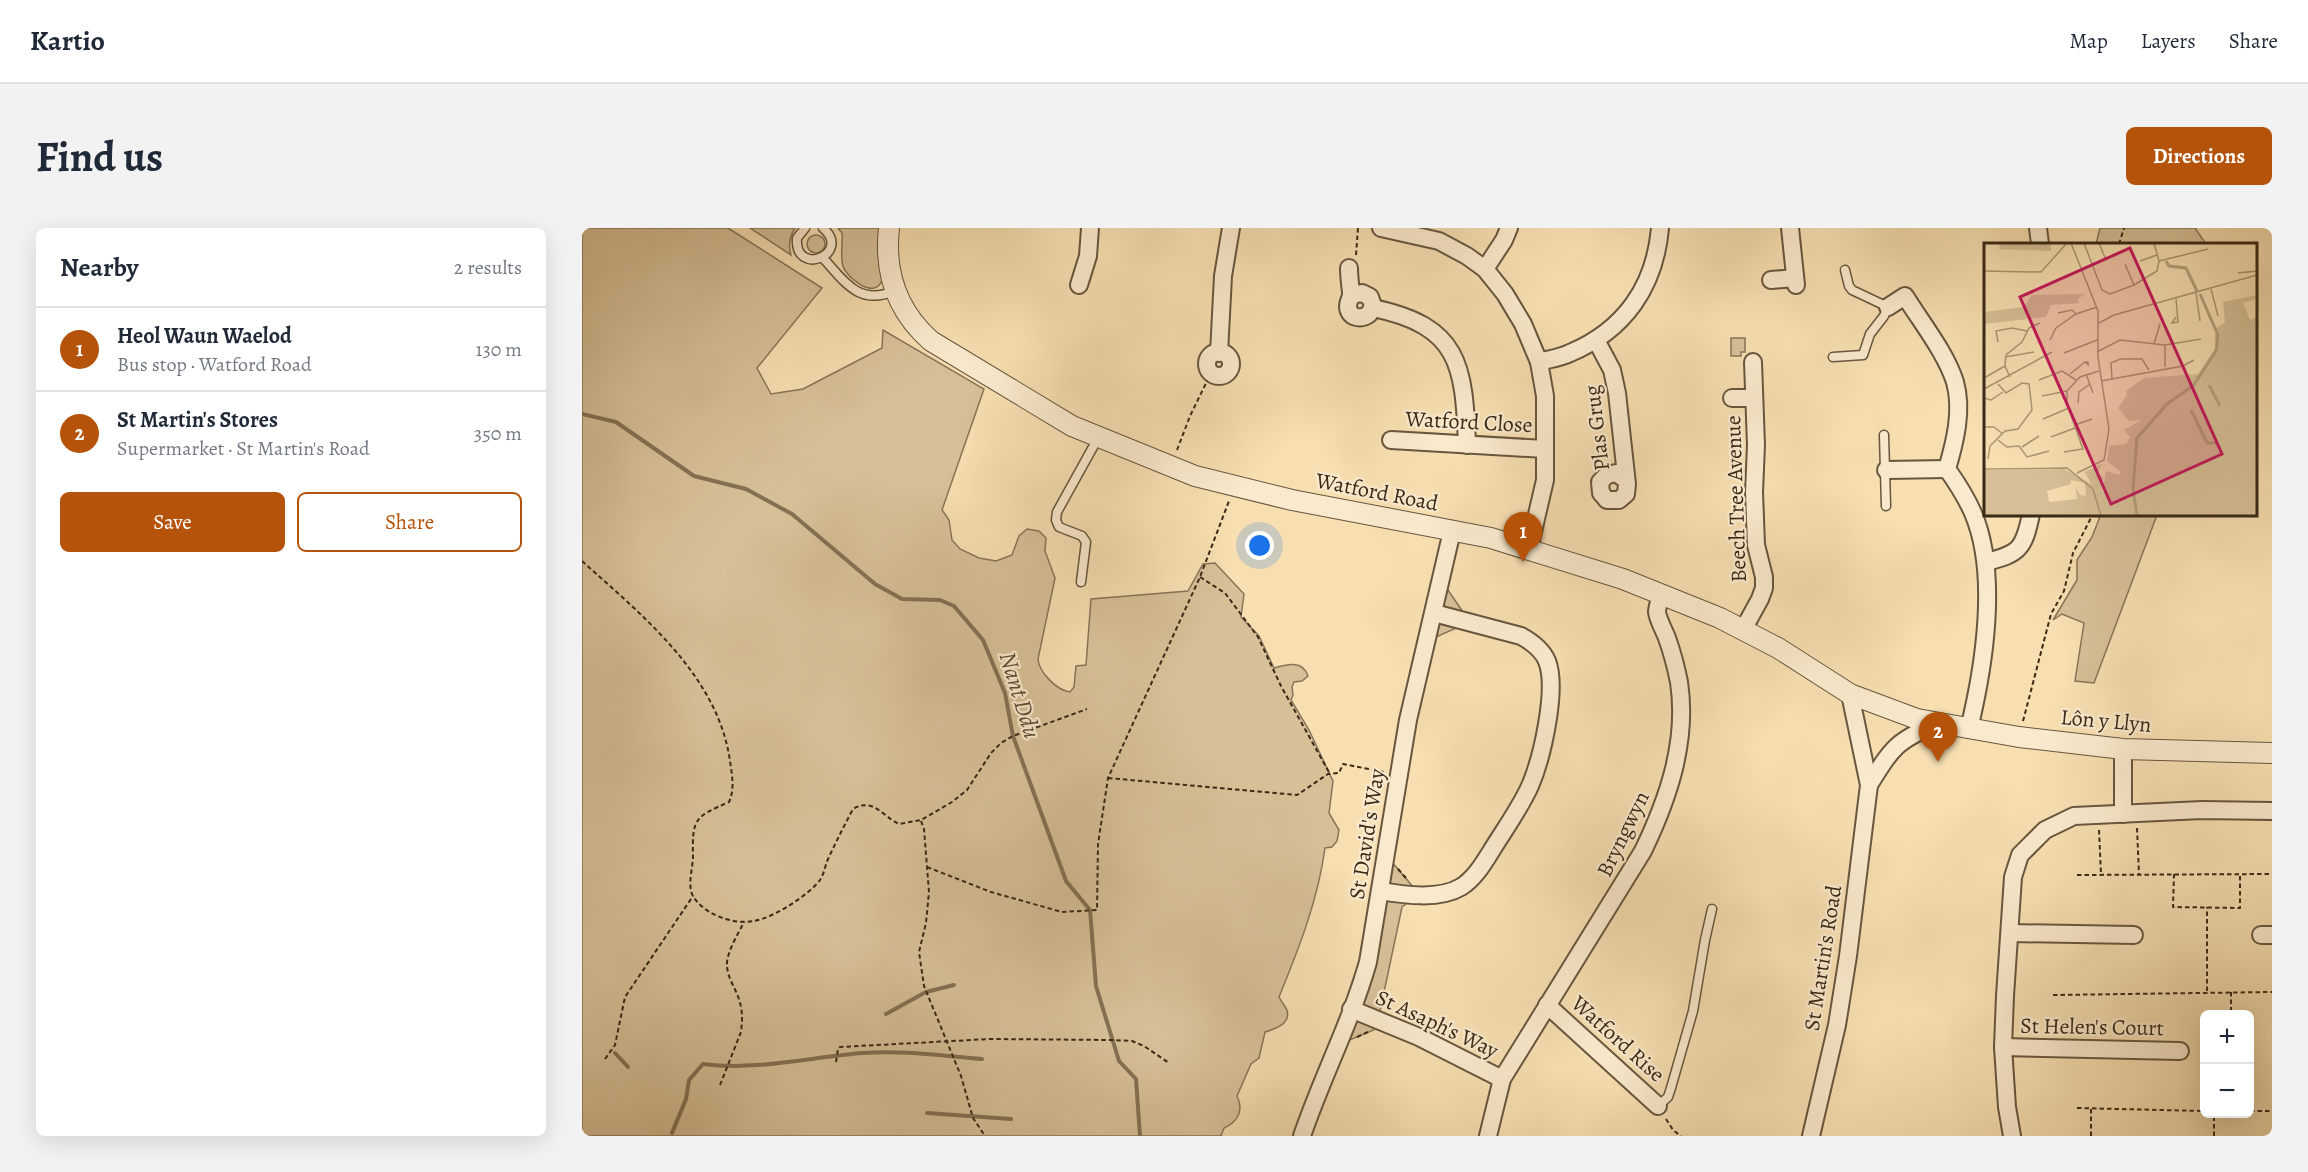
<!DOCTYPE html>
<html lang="en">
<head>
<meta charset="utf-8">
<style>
	:root { --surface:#fff; --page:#f2f2f3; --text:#1f2937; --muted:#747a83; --line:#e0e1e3; --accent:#b45309 }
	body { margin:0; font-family:Alegreya,serif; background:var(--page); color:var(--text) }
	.controls { position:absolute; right:18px; bottom:18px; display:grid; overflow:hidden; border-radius:9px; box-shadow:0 6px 24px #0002 }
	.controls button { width:54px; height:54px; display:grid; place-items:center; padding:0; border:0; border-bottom:2px solid var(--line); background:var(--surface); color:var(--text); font:30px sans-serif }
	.you { position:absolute; left:678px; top:318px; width:21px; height:21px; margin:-15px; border:4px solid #fff; border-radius:50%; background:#1a73e8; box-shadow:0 0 0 9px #1a73e833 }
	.badge { display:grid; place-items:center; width:39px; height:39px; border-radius:50%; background:var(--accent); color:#fff; font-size:20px; font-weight:700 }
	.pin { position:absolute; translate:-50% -50px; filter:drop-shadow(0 2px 3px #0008) }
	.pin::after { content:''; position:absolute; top:32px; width:21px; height:18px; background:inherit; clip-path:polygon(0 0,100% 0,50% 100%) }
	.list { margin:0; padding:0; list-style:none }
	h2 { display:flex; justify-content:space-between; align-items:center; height:78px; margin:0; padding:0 24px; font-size:26px }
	h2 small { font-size:20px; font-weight:400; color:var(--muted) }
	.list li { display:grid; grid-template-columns:39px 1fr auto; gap:18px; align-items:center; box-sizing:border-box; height:84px; padding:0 24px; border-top:2px solid var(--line) }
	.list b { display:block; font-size:22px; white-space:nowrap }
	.list p { margin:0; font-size:20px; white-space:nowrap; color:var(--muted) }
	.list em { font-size:20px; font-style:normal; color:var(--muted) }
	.actions { display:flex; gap:12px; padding:18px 24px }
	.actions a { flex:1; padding:14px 0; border:2px solid var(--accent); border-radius:9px; text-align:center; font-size:21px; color:var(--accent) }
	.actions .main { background:var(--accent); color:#fff }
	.map { position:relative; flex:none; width:1690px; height:908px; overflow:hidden; border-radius:9px }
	header { display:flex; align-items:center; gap:36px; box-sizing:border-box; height:84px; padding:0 30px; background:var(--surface); border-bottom:2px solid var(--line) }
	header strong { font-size:28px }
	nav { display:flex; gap:33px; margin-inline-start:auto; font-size:21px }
	.intro { display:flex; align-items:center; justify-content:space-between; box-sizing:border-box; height:144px; padding:0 36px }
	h1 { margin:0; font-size:42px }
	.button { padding:15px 27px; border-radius:9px; background:var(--accent); color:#fff; font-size:21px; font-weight:700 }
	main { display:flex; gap:36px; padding:0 36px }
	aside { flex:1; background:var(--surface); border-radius:9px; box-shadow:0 6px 24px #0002 }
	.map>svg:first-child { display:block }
	.green { fill:#d7c098; stroke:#887458; stroke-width:1.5 }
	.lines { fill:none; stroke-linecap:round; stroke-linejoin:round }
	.stream { stroke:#847154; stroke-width:4 }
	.service-casing { stroke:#68563e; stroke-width:11 }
	.minor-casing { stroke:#68563e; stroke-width:20 }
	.tertiary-casing { stroke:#68563e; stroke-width:22 }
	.path { stroke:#392917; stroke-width:2; stroke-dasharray:4.5 3; stroke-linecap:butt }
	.service { stroke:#faeacd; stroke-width:8 }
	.minor { stroke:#faeacd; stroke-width:16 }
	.tertiary { stroke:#faeacd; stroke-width:20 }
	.labels { text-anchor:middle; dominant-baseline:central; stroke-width:4.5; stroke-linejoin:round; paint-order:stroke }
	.street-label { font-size:22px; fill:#392917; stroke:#faeacd }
	.water-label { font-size:24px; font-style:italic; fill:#5e4d36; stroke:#faeacd }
	.inset-river { fill:none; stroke:#b6a17d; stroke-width:3 }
	.inset-road { fill:none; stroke:#ab9674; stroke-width:1.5 }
	.view { fill:#c2185b; fill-opacity:0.15; stroke:#c2185b; stroke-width:3 }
	.inset-edge { fill:none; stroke:#392917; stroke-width:3 }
</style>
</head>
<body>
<header>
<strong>Kartio</strong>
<nav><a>Map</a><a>Layers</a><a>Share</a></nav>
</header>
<div class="intro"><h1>Find us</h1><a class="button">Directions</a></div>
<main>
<aside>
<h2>Nearby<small>2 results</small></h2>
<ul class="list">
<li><span class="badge">1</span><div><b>Heol Waun Waelod</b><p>Bus stop · Watford Road</p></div><em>130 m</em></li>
<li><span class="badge">2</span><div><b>St Martin's Stores</b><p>Supermarket · St Martin's Road</p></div><em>350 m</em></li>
</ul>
<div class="actions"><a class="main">Save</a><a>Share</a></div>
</aside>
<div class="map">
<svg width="1690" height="908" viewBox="0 0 1690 908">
	<rect width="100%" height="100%" fill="#f7dfb2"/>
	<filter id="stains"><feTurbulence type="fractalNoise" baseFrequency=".00333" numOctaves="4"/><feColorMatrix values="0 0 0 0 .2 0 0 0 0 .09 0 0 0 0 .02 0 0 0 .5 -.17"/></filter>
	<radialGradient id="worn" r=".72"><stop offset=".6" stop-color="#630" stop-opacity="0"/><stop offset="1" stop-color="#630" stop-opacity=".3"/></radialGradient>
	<g class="green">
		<path d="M 0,0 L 146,0 L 240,60 L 175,140 L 189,166 L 221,161 L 300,120 L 301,102 L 402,161 L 360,282 L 367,292 L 370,312 L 378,321 L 397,330 L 414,333 L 430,327 L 437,308 L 445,301 L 457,303 L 464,310 L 463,323 L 473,350 L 456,431 C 457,444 474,462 488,464 L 492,459 L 494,438 L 504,437 L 509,371 L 606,363 L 621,336 L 633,335 L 662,366 L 659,389 L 677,408 L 692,440 C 705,436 721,432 726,448 L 720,453 L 712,454 L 710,459 L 711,467 L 709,472 L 727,502 L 751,553 L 747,585 L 757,602 L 755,613 L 750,619 L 743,620 C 736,672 717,720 697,769 C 699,773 703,778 705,782 C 709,796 693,801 683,804 L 677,830 L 669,836 L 655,868 C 662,882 656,894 642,900 L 639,908 L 0,908 Z"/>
		<path d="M 168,0 L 213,0 C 207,9 206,17 209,27 Z"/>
		<path d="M 256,0 L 298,0 C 299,12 303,43 300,52 C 293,73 264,49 261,38 C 258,28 261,15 260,5 Z"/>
		<path d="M 1518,0 L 1613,0 L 1624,16 L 1514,16 Z"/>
		<circle cx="234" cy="16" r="9"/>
		<path d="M 1149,110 L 1163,110 L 1163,124 L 1159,124 L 1159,128 L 1149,128 Z"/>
		<path d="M 1519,286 L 1575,287 L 1512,455 L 1493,453 L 1502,395 L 1480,386 L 1471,392 L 1495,352 L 1495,332 L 1510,309 Z"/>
		<path d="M 859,352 L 888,394 L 845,413 Z"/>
		<path d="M 804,627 L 837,666 L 820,679 L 798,783 L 806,796 L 756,817 L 769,781 Z"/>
	</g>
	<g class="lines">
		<g class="stream">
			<path d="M 0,186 L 34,194 L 112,248 L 164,261 L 210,286 L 293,356 L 320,371 L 358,372 L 372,378 L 401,412 L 423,465 L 431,508 L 484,653 L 508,682 L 514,758 L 537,833 L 554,851 L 558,908"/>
			<path d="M 304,786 L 344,764 L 372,757"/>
			<path d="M 33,825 L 46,839"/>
			<path d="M 345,885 L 429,891"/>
			<path d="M 90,905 L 104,871 L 107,852 L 121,836 C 174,843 228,829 281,825 C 321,822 361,828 400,831"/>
		</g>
		<g class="service-casing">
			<g id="service">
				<path d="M 223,0 L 215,10 C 212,50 271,26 241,0"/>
				<path d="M 241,30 C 263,54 277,78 312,63"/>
				<path d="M 1251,129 L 1281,127 L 1288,106 L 1302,88 L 1306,79 L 1270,62 L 1267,58 L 1263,42"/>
				<path d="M 1302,207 L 1304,278"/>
				<path d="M 499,354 L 504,314 L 500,308 L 477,299 L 474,292 L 475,284 L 516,210"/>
				<path d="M 1076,878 L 1086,869 L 1089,860 L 1111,783 L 1123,712 L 1130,681"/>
			</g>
		</g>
		<g class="minor-casing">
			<g id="minor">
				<path d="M 799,0 L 857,13 L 885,28 L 903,41 L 923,66 L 941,96 L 957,134 L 963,168 L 963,252 L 947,321"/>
				<path d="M 1208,0 L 1214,57"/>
				<path d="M 1456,0 L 1458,16"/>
				<path d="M 767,40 C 767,48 768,56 769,64 C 770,70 766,72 766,78 C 766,90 779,92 787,86 L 791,78 L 788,69 L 780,65 L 770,67"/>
				<path d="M 903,41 L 922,12 L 927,0"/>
				<path d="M 1189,52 L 1213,50"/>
				<path d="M 497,57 L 506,28 L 508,0"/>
				<path d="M 1306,79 L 1323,68 C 1339,94 1364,125 1373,154 C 1381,182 1373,214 1365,241"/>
				<path d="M 791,80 C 878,98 882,137 885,217"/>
				<path d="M 1014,112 L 1030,142 L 1035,165 L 1045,256 L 1044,266 L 1037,272 L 1025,272 L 1019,265 L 1018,254 L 1025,247 L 1034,245 L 1044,252"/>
				<circle cx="637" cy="136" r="12"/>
				<path d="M 637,125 L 641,48 L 649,0"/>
				<path d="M 957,134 C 967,131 978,130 988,125 C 1043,102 1073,58 1078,0"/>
				<path d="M 1150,170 L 1172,170"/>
				<path d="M 809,212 L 963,221"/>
				<path d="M 1365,241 C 1375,255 1384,269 1391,285 C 1417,346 1402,439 1387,501"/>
				<path d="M 1304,242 L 1365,241"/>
				<path d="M 1404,334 C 1437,326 1442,321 1449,286"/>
				<path d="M 1161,402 L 1178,371 L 1182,360 L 1182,349 L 1174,317 L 1172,264 L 1174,217 L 1171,134"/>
				<path d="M 1287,557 C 1310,520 1314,513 1354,496"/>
				<path d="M 1541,586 L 1541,521"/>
				<path d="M 798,663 C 823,667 857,672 879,659 C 894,650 904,631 913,617 C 925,598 939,578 948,558 C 960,530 976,461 965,433 C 960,421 950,414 939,408 L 852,385"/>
				<path d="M 1428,705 L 1552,707"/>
				<path d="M 1679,707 L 1690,707"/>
				<path d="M 965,777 L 1076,878"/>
				<path d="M 769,781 L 837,809 L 920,851"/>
				<path d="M 1421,819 L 1598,823"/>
				<path d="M 720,908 C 740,849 769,794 786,734 L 826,492 L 870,303"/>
				<path d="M 906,908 L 920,851 L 1061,623 C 1086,571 1106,514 1097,454 C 1094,439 1090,424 1085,410 C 1082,402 1076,392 1075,384 C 1075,379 1078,371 1080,366"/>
				<path d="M 1229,908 L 1255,797 L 1266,728 L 1287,557 L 1268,466"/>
				<path d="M 1430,908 L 1425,879 L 1421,819 L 1423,768 L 1431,649 L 1438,627 L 1463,602 L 1492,588 L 1620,582 L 1690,583"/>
			</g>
		</g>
		<g class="tertiary-casing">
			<path id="tertiary" d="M 307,0 C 302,45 315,83 349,113 L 490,198 L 613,248 L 710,272 L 909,310 L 1041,351 L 1138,390 L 1196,420 L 1268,466 L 1335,491 L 1437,509 L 1541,521 L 1690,525"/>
		</g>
		<g class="path">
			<path d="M 1537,16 L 1542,0"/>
			<path d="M 774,27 L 776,0"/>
			<path d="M 595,222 L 608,188 L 629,145"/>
			<path d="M 0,333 C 61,388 136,448 148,533 C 150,547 153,561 147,574 C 113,589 110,590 111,628 C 111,640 105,657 111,668 C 122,687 152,697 172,693 C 191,690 227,667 238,652 C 242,646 243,638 246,631 C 254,614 262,598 271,581 C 291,569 300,588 317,596 L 339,592 L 370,574 L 385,562 L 409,525 L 419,515 L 431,508 L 505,481"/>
			<path d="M 618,349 L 643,365 L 676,409 L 699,458 L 748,546"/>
			<path d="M 1441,493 L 1469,386 L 1482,363 L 1491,325 L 1511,286"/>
			<path d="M 526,550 L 715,567 L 746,546 L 757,545 L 761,536 L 802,544"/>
			<path d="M 339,593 L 342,601 L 347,664 L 344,695 L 337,724 L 342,758 L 379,848 L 391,890 L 403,908"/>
			<path d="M 1555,600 L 1557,646"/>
			<path d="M 1517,602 L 1519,646"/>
			<path d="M 345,639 L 409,664 L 480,684 L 515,682 L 516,616 L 526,550 L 618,349 L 647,273"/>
			<path d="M 816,641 L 824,650"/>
			<path d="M 1592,646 L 1591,679 L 1658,680 L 1658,646"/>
			<path d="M 1495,647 L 1690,646"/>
			<path d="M 1625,763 L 1625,679"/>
			<path d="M 1649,764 L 1649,786"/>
			<path d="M 1471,767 L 1690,764"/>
			<path d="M 775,809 L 786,804"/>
			<path d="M 23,831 L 33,817 L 43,769 L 111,668"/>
			<path d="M 254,834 L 256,821 L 258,819 L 408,811 L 530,812 L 550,813 L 562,818 L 587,835"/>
			<path d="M 138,857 L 159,804 C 160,795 161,785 158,775 C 155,761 144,750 145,734 C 147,720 156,706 162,694"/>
			<path d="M 1495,880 L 1622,883"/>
			<path d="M 1668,883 L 1690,883"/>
			<path d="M 1084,891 L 1091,902 L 1099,908"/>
			<path d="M 1509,908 L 1509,881"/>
			<path d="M 1632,908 L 1632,886"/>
		</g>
		<use href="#service" class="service"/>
		<use href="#minor" class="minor"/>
		<use href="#tertiary" class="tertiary"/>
	</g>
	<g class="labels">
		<g class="street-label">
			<text transform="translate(887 194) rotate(3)">Watford Close</text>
			<text transform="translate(1015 200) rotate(-97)">Plas Grug</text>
			<text transform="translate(795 264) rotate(11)">Watford Road</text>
			<text transform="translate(1154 271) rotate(-92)">Beech Tree Avenue</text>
			<text transform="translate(1524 493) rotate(5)">Lôn y Llyn</text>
			<text transform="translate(785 606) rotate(-81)">St David's Way</text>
			<text transform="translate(1041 606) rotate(-64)">Bryngwyn</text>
			<text transform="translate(1241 730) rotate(-81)">St Martin's Road</text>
			<text transform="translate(855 796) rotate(25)">St Asaph's Way</text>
			<text transform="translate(1510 799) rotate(1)">St Helen's Court</text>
			<text transform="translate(1036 811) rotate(42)">Watford Rise</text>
		</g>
		<g class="water-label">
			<text transform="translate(438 467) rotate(73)">Nant Ddu</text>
		</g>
	</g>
	<g transform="translate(1402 15)">
		<rect width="273" height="273" fill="#f7dfb2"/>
		<path d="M 16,0 L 67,0 L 67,8 L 15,6 ZM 101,51 L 94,56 L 95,60 L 67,62 L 62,74 L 0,81 L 0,69 L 40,64 L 48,52 ZM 273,52 L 273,56 L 259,60 L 266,77 L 273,74 L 273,273 L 0,273 L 0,227 L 80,226 L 107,241 L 101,229 L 118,221 L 113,231 L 119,234 L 118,251 L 122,228 L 135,232 L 137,229 L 123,218 L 125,203 L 142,201 L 146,194 L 140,187 L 158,177 L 145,178 L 134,165 L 143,152 L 142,148 L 160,135 L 214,131 L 231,106 L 231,86 L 241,79 L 239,59 ZM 87,237 L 101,240 L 102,253 L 96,252 L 92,244 L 93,256 L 65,259 L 63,248 L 87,241 Z" fill="#d7c098" fill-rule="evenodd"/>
		<path class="inset-river" d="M 182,18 L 185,23 L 202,25 L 213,48M 225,142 L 236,163M 207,167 L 223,200 L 233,200M 153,273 L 149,246 L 153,195 L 183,161 L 209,143 L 232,108 L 234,92 L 216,51"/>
		<path class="inset-road" d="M 87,0 L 114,68 L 114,114 L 125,186 L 120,217 L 93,230M 100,0 L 118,47 L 126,51 L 150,42 L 173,28 L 175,18 L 170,0M 115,0 L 122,17M 156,18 L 173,12M 175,18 L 224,6M 141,21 L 150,42M 0,28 L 57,29 L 83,0M 254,30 L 273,28M 227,46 L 234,73M 212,50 L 216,78M 74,70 L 88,67 L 92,71M 192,74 L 188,80 L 194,79 L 192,56M 115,80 L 130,72 L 273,32M 66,97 L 72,85 L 92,71 L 113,64M 14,99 L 12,88 L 28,85 L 43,88M 170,101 L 176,81M 113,109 L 136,97 L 181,102 L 217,96M 80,110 L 113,97M 21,114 L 50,109M 181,124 L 181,102M 86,131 L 101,119 L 104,122 L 104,119 L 101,119M 102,131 L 109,150M 26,134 L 21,123 L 22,112 L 38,99 L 45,85 L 56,80M 0,135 L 21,123M 128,136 L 127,120 L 136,116 L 158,116 L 165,127M 55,137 L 78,128 L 92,137M 117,138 L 199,123 L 210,117M 0,146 L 68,109M 58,153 L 83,148M 0,155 L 7,157 L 19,149M 94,160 L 95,149 L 106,141M 59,176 L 85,165M 91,182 L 108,176M 0,184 L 10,184 L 19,191M 67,194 L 91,185M 14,197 L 23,204 L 35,203 L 43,214 L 65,208M 38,204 L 55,193M 80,209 L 99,206 L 83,161 L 83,148 L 96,134 L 115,128M 4,216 L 6,203 L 21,188 L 34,186 L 48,167 L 45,141 L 38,140 L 22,150 L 14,141M 0,226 L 83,225 L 109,246 L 117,273"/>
		<path class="view" d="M 146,5 L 238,211 L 127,261 L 36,54 Z"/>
		<rect width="273" height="273" class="inset-edge"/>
	</g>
	<rect width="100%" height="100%" filter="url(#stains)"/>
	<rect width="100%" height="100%" fill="url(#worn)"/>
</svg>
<div class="controls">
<button>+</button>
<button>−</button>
</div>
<div class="you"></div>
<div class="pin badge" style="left:941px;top:334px">1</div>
<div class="pin badge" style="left:1356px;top:534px">2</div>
</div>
</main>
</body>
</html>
